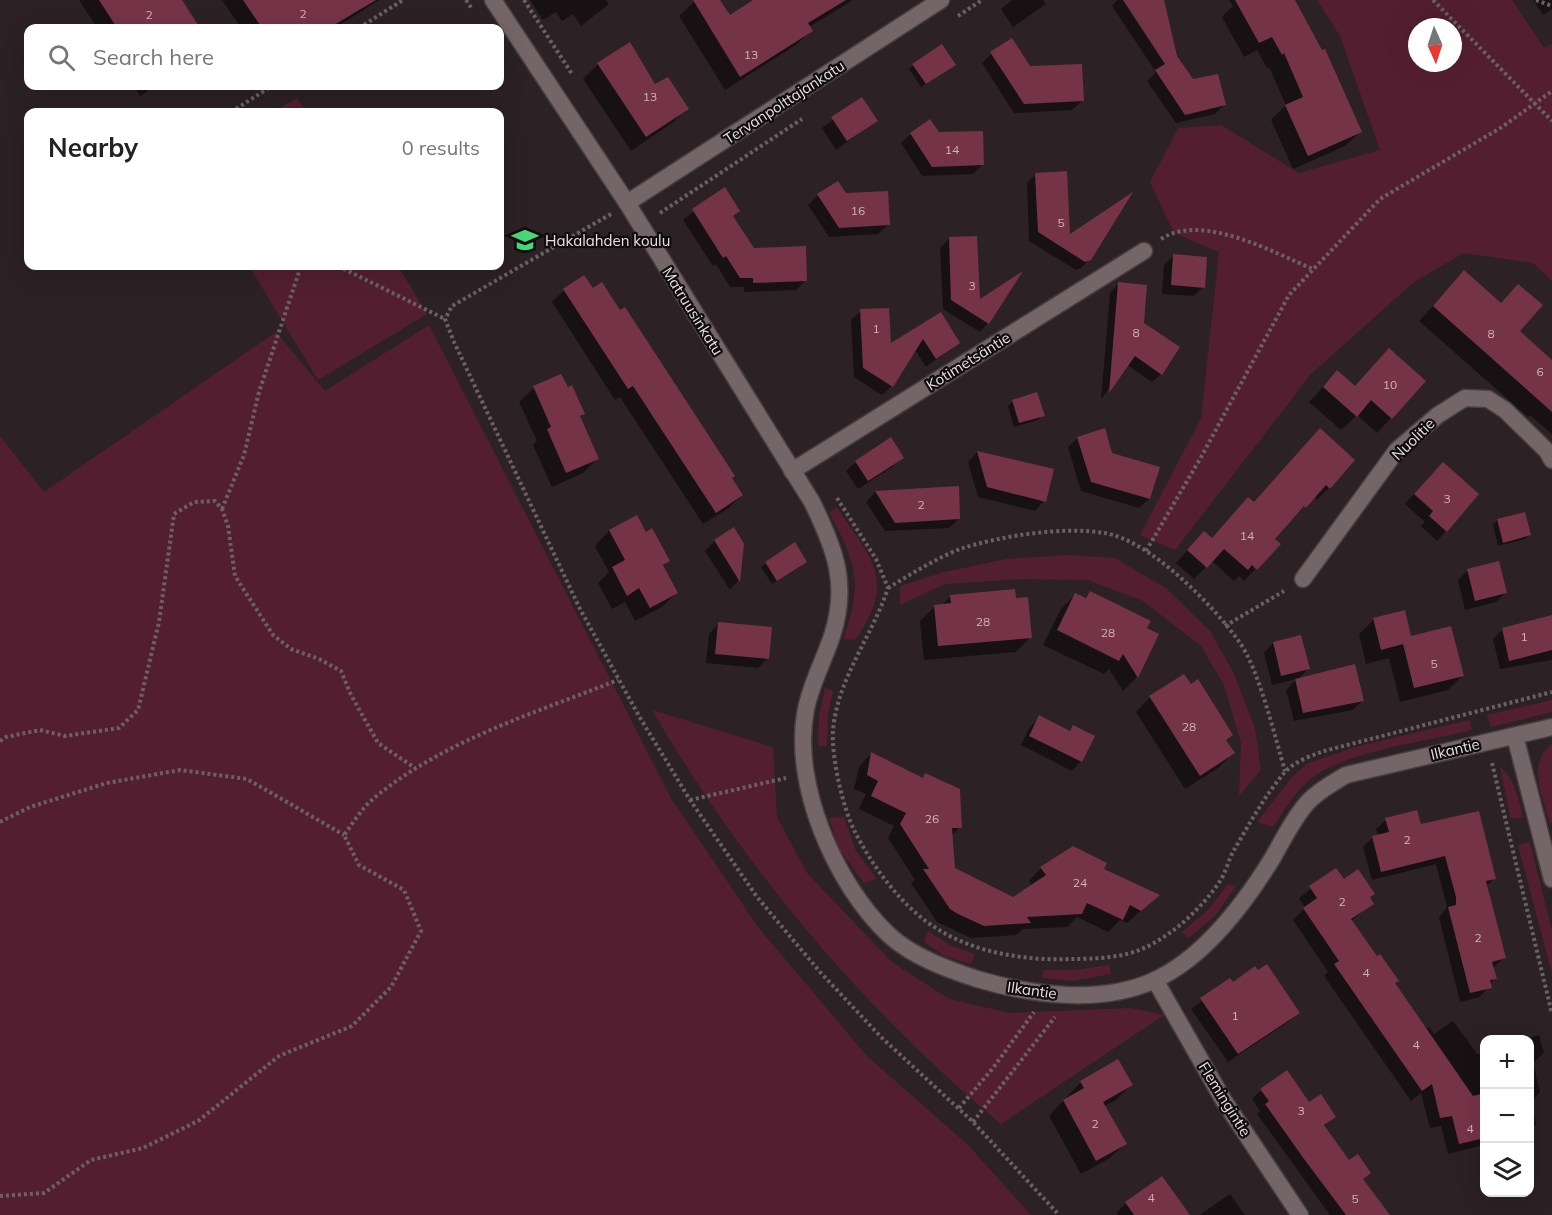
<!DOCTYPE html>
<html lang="en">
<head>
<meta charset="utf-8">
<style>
	:root { --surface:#fff; --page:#f2f2f2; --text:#222; --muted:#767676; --line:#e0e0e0 }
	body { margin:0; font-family:Mulish,sans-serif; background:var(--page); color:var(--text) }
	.controls { position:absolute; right:18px; bottom:18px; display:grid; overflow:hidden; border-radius:12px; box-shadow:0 6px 24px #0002 }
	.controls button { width:54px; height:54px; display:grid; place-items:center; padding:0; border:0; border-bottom:2px solid var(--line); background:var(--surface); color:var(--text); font:30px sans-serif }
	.compass { position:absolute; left:1408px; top:18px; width:54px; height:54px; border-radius:50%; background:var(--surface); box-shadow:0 6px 24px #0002; rotate:177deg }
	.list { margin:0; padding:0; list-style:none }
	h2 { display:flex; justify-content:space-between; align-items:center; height:78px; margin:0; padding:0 24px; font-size:26px }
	h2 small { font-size:20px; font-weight:400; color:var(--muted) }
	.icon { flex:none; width:33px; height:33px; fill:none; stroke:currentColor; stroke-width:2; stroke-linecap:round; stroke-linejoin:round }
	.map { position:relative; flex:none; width:1552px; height:1215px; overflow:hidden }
	.search { position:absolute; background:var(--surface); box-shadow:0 6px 24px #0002; left:24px; top:24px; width:480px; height:66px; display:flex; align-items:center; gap:15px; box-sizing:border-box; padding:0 21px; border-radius:12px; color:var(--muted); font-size:22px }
	.panel { position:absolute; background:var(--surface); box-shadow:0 6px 24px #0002; left:24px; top:108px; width:480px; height:162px; border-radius:12px }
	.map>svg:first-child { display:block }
	.green { fill:#531f30; fill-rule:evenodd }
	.shadow { fill:#0007 }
	.building { fill:#753348 }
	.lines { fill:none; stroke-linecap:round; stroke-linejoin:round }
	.minor-casing { stroke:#483e40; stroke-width:19 }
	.path { stroke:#6b6163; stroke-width:4; stroke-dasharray:3 3; stroke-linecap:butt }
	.minor { stroke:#736568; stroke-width:16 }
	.labels { text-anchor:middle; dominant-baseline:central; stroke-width:4.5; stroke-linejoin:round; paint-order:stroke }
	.number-label { font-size:12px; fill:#cbb5bc }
	.street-label { font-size:15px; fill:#e8e0e2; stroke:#110c0e }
	.poi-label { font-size:15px; fill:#e8e0e2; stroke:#110c0e; text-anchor:start }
</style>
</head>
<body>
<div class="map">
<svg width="1552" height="1215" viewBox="0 0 1552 1215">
	<rect width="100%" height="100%" fill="#2c2124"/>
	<g class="green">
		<path d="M 1317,0 L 1512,0 L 1544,48 L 1552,44 L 1552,281 L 1533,263 L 1464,253 L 1414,282 L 1311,374 L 1175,550 L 1140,535 L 1201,418 L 1219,252 L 1174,233 L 1150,182 L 1178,128 L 1221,125 L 1299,173 L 1380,150 L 1340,36 ZM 1417,27 L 1453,27 L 1453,63 L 1417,63 Z"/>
		<path d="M 297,98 L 306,112 L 273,112 Z"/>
		<path d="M 249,266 L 398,266 L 427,314 L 318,380 Z"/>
		<path d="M 429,325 L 671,798 L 758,927 L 867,1056 L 968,1145 L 1031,1215 L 0,1215 L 0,436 L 44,492 L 276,332 L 325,391 Z"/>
		<path d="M 837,508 C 873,560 897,582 855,640 L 843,639 C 864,583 856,563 829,512 Z"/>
		<path d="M 1068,555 L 1115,558 L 1167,589 L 1211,632 L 1234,674 L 1255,728 L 1261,770 L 1239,796 L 1241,743 L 1224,685 L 1201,646 L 1143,601 L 1088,580 L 1023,579 L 945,584 L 900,605 L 900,586 L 944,572 L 1006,559 Z"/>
		<path d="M 825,688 L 833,691 L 828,715 L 827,746 L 818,746 L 819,715 Z"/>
		<path d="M 1552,700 L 1552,712 L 1491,727 L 1487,715 Z"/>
		<path d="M 652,710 L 773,747 L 777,817 L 807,873 L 892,962 L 949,999 L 1010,1013 L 1131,1008 L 1164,1015 L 1001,1124 C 861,1007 744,868 652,710 Z"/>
		<path d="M 1470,720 L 1472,730 C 1428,741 1349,751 1313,777 C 1296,790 1285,810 1273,827 L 1257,822 L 1292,777 L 1308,763 L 1358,746 Z"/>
		<path d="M 1552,744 L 1552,822 L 1550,823 C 1543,798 1526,763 1552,744 Z"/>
		<path d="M 1500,767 C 1514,777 1519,800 1523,817 L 1511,819 Z"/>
		<path d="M 844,817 L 856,851 L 877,879 L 864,883 L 839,849 L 829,818 Z"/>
		<path d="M 1530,842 L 1552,931 L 1552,974 L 1518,845 Z"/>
		<path d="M 1228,884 L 1236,886 L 1216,915 L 1189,938 L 1182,932 L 1209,909 Z"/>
		<path d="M 928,931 L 952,946 L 975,954 L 971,964 L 946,957 L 924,942 Z"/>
		<path d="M 1109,965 L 1111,974 L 1073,981 L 1042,978 L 1043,970 L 1074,970 Z"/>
	</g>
	<g class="shadow">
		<path d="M 79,0 L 180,0 L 198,28 L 97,28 Z"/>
		<path d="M 222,0 L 379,0 L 335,28 L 241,28 Z"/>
		<path d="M 530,0 L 606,0 L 609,4 L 581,26 L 573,14 L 562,21 L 556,12 L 543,20 Z"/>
		<path d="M 696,0 L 719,0 L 729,17 L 756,0 L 853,0 L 809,27 L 811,31 L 796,45 L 725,90 L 679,16 Z"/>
		<path d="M 1012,0 L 1043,0 L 1046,4 L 1013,27 L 1001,9 Z"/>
		<path d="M 1117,0 L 1163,0 L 1176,56 L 1193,81 L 1224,105 L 1215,114 L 1176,123 L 1147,81 L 1156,72 L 1112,6 Z"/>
		<path d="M 1229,0 L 1294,0 L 1360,132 L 1345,146 L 1293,169 L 1271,120 L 1286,105 L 1269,67 L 1267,68 L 1257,50 L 1244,57 L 1222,17 L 1233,6 Z"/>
		<path d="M 1533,0 L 1552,0 L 1552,9 L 1543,15 Z"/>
		<path d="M 629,44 L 655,86 L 687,109 L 672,123 L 631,151 L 583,79 L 598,64 Z"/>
		<path d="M 991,54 L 1082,101 L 1072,110 L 1014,113 L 982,63 Z"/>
		<path d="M 913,65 L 949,69 L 921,87 L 909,69 Z"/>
		<path d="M 134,86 L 156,86 L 140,96 Z"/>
		<path d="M 861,99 L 876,121 L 836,150 L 822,128 Z"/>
		<path d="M 911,134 L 939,134 L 983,164 L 973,174 L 922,176 L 901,143 Z"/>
		<path d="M 1036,174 L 1068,237 L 1090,259 L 1081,268 L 1076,270 L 1029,241 L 1027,183 Z"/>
		<path d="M 724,189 L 739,211 L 732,218 L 753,250 L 806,280 L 796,290 L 744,292 L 744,287 L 730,287 L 716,264 L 713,266 L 683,220 Z"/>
		<path d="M 818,195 L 845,195 L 888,225 L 878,234 L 829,237 L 808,205 Z"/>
		<path d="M 949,239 L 988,323 L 980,332 L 943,309 L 940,248 Z"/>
		<path d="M 1174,255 L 1203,287 L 1194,296 L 1162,294 L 1164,265 Z"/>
		<path d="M 1118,284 L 1143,324 L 1161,374 L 1152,382 L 1127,365 L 1101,399 L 1110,293 Z"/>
		<path d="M 1450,287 L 1518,331 L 1552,362 L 1552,434 L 1530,415 L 1528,417 L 1419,321 Z"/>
		<path d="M 564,290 L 741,495 L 729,508 L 703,524 L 620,397 L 615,400 L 552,302 Z"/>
		<path d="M 861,311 L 890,346 L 940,314 L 958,343 L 926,367 L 915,350 L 892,386 L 882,395 L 854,377 L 851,320 Z"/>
		<path d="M 1337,372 L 1354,388 L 1424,382 L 1377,433 L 1357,415 L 1341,430 L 1309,402 Z"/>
		<path d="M 534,388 L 583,414 L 579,418 L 597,459 L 583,473 L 552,487 L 533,445 L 537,441 L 519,402 Z"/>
		<path d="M 1013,401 L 1043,415 L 1038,420 L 1014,427 L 1008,406 Z"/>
		<path d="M 1078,438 L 1149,499 L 1139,508 L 1081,491 L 1068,447 Z"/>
		<path d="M 1308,443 L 1329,488 L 1317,500 L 1314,497 L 1292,518 L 1273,539 L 1279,544 L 1244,581 L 1239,576 L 1234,581 L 1212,561 L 1194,579 L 1176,563 L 1192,545 L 1211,539 L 1253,504 Z"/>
		<path d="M 977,452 L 1052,470 L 1044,501 L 1035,511 L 978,497 L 968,462 Z"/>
		<path d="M 902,457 L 892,467 L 858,489 L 846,471 L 856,462 Z"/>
		<path d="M 1433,473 L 1446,531 L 1437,541 L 1421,526 L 1425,522 L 1405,504 Z"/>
		<path d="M 957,488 L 959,519 L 949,528 L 885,531 L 866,502 L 875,492 Z"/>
		<path d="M 636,517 L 645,534 L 668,561 L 663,567 L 676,593 L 662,607 L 635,621 L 625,602 L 612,609 L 598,583 L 609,572 L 595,546 L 609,531 Z"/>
		<path d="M 1497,520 L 1529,535 L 1525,539 L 1498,546 L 1493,525 Z"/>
		<path d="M 715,541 L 743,544 L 738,581 L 730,590 L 705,551 Z"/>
		<path d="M 794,544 L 801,566 L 772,584 L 761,567 Z"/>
		<path d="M 1468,570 L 1505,593 L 1496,602 L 1465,610 L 1458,580 Z"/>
		<path d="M 1090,592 L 1157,635 L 1137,677 L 1123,691 L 1109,669 L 1104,674 L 1043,645 L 1061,609 L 1075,595 L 1084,599 Z"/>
		<path d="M 951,596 L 1015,599 L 1030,637 L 1016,652 L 924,660 L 920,621 L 935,606 L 941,606 Z"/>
		<path d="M 1552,617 L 1552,660 L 1500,669 L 1493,639 L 1502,630 Z"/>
		<path d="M 1374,619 L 1462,676 L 1448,690 L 1400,702 L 1389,658 L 1366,664 L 1359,634 Z"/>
		<path d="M 718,624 L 767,659 L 758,668 L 706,663 L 709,634 Z"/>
		<path d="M 1273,643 L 1308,669 L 1297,680 L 1362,701 L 1353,710 L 1294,721 L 1286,690 L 1297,679 L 1272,685 L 1264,653 Z"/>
		<path d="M 1150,697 L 1231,735 L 1225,741 L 1233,753 L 1218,768 L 1185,789 L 1136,712 Z"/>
		<path d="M 1040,717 L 1069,732 L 1073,727 L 1081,761 L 1072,771 L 1021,745 L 1030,727 Z"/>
		<path d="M 871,754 L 921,779 L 926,775 L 960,827 L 951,836 L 953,869 L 1014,899 L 1032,886 L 1029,881 L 1041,868 L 1102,870 L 1158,895 L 1127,923 L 1120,920 L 1108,932 L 1077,917 L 1067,927 L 1023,929 L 1016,935 L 971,938 L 937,922 L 911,883 L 915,880 L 888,838 L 894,826 L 859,809 L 866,794 L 854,789 L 859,767 Z"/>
		<path d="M 1386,820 L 1419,826 L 1495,878 L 1486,886 L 1504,958 L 1493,968 L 1495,978 L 1480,997 L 1460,1002 L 1439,918 L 1447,907 L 1436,864 L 1372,880 L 1363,847 L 1373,837 L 1378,836 L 1376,829 Z"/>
		<path d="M 1336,870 L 1344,881 L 1372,903 L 1351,921 L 1426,1029 L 1429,1027 L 1434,1034 L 1453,1021 L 1478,1055 L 1484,1049 L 1484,1145 L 1448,1154 L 1441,1126 L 1430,1128 L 1421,1093 L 1411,1101 L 1324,976 L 1328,972 L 1293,920 L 1305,908 L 1299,898 Z"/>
		<path d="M 1230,980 L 1233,984 L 1298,1013 L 1288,1022 L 1228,1062 L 1191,1009 Z"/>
		<path d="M 1539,1035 L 1544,1053 L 1533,1063 L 1540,1092 L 1531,1102 L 1536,1124 L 1530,1131 L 1530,1040 L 1521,1040 Z"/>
		<path d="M 1081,1082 L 1131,1085 L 1116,1100 L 1104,1106 L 1125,1144 L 1110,1158 L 1081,1174 L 1049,1116 Z"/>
		<path d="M 1261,1090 L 1309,1104 L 1334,1116 L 1324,1127 L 1385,1215 L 1330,1215 L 1257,1114 L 1260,1111 L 1252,1099 Z"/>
		<path d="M 1230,1194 L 1245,1215 L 1200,1215 L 1201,1214 Z"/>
		<path d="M 1126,1203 L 1188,1215 L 1118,1215 L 1117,1212 Z"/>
	</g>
	<g class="building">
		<path d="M 99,0 L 182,0 L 200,28 L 117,28 Z"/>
		<path d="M 243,0 L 376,0 L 329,28 L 262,28 Z"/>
		<path d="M 693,0 L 720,0 L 730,15 L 753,0 L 846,0 L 808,23 L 813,31 L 740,77 Z"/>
		<path d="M 1123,0 L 1164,0 L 1177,56 L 1193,79 L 1218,74 L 1226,105 L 1185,115 L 1155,70 L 1165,64 Z"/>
		<path d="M 1235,0 L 1295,0 L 1322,50 L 1325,49 L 1362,132 L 1308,156 L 1285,105 L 1303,97 L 1284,53 L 1282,55 L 1272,37 L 1259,43 Z"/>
		<path d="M 1012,38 L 1030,66 L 1082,64 L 1084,101 L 1024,104 L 990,52 Z"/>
		<path d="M 630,42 L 655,84 L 668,77 L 689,109 L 646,137 L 597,63 Z"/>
		<path d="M 942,44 L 956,65 L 926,84 L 912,64 Z"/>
		<path d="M 862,97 L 878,121 L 847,141 L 831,117 Z"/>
		<path d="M 930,119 L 939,132 L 983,131 L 984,165 L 932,167 L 910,133 Z"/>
		<path d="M 1067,171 L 1070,234 L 1133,192 L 1091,260 L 1085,262 L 1038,232 L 1035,173 Z"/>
		<path d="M 838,181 L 846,193 L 888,191 L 890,225 L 839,228 L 817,194 Z"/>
		<path d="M 725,187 L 740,211 L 733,216 L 754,248 L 806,246 L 807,281 L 753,283 L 753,278 L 740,278 L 726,256 L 723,258 L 692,209 Z"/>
		<path d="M 977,236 L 980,299 L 1023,271 L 989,324 L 951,300 L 949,237 Z"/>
		<path d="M 1173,254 L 1207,257 L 1205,288 L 1171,285 Z"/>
		<path d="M 1464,270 L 1501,303 L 1518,284 L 1543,305 L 1520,331 L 1552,360 L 1552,412 L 1433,306 Z"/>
		<path d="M 584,275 L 593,288 L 602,282 L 620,310 L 625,307 L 735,476 L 732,478 L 743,495 L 716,513 L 633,386 L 628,389 L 563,289 Z"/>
		<path d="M 1118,282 L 1147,285 L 1144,323 L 1180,347 L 1162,375 L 1135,356 L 1109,393 Z"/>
		<path d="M 889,308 L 891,343 L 941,312 L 960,343 L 936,359 L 923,339 L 893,387 L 863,368 L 860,309 Z"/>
		<path d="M 1389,348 L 1426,381 L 1392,419 L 1371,400 L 1357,417 L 1323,387 L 1337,370 L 1355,386 Z"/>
		<path d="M 561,374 L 568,387 L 572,385 L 585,414 L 580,416 L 599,459 L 566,473 L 547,429 L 551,427 L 533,386 Z"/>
		<path d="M 1037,392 L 1045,416 L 1019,423 L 1012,400 Z"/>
		<path d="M 1105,428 L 1112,453 L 1160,467 L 1150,499 L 1091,482 L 1077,437 Z"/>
		<path d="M 1320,428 L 1355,460 L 1330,489 L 1326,485 L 1306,508 L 1304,506 L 1275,539 L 1281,544 L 1257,570 L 1252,565 L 1248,570 L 1224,549 L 1207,568 L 1187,550 L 1204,531 L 1212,538 L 1248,497 L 1254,502 Z"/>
		<path d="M 891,437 L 904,458 L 868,481 L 855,461 Z"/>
		<path d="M 977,451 L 1054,469 L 1046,502 L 987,487 Z"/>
		<path d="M 1443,462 L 1479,494 L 1447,532 L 1429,516 L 1433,511 L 1414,494 Z"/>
		<path d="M 959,486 L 960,519 L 895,523 L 875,491 Z"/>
		<path d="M 1525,512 L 1531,535 L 1503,543 L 1497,519 Z"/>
		<path d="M 637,515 L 646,532 L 652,528 L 670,561 L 663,565 L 678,593 L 650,608 L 639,588 L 627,596 L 612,567 L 625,560 L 609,530 Z"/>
		<path d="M 734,527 L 744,544 L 740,582 L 714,540 Z"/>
		<path d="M 795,542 L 807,562 L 777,581 L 765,562 Z"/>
		<path d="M 1499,561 L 1507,593 L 1475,601 L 1467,569 Z"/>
		<path d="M 1015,589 L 1016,598 L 1028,597 L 1032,638 L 938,646 L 934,605 L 951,603 L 950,595 Z"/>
		<path d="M 1090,591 L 1151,621 L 1147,628 L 1159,634 L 1138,678 L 1123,654 L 1119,661 L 1057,630 L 1075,593 L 1086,598 Z"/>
		<path d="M 1405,610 L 1411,636 L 1451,626 L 1464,676 L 1414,688 L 1403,644 L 1381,650 L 1373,618 Z"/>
		<path d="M 1552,615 L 1552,650 L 1509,661 L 1502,628 Z"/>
		<path d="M 718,622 L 772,627 L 769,659 L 715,654 Z"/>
		<path d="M 1301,635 L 1310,669 L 1281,676 L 1273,642 Z"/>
		<path d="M 1355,664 L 1364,701 L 1303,713 L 1295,679 Z"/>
		<path d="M 1184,674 L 1191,684 L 1198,679 L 1233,735 L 1226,740 L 1235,753 L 1200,776 L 1149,696 Z"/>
		<path d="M 1039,715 L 1070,731 L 1073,725 L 1095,736 L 1082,762 L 1029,736 Z"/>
		<path d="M 871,752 L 923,778 L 925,773 L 960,789 L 962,828 L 952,828 L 955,868 L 1013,897 L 1046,875 L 1040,867 L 1073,846 L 1107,863 L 1104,869 L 1160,895 L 1141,911 L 1130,905 L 1123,920 L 1087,903 L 1082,914 L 1027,917 L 1031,923 L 984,926 L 958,914 L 950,909 L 923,869 L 929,869 L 900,824 L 906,813 L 871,796 L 878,781 L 867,775 Z"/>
		<path d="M 1417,810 L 1421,824 L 1479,811 L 1496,879 L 1486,881 L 1506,958 L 1492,962 L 1497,979 L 1490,980 L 1492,988 L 1470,993 L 1448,907 L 1456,905 L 1456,897 L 1445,856 L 1381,872 L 1372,836 L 1389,832 L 1385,818 Z"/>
		<path d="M 1336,868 L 1344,879 L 1358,869 L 1375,894 L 1370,897 L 1374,904 L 1351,919 L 1377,956 L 1380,954 L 1399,981 L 1395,983 L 1473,1096 L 1485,1093 L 1485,1138 L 1459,1144 L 1452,1116 L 1440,1118 L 1432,1084 L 1422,1091 L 1334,964 L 1339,961 L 1303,908 L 1317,898 L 1309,886 Z"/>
		<path d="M 1267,964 L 1300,1013 L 1238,1054 L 1200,998 L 1230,978 L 1233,982 L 1255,966 L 1258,970 Z"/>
		<path d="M 1118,1059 L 1133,1085 L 1103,1102 L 1127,1144 L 1096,1161 L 1063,1100 L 1084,1088 L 1080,1081 Z"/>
		<path d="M 1287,1070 L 1309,1102 L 1321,1094 L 1336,1117 L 1324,1125 L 1349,1160 L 1358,1154 L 1371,1173 L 1363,1179 L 1390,1215 L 1346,1215 L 1304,1159 L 1265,1104 L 1269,1101 L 1260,1089 Z"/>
		<path d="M 1162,1176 L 1190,1215 L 1134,1215 L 1125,1202 Z"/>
	</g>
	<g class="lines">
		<g class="minor-casing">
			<g id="minor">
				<path d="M 493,0 L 627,203 L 812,502 C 835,549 849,584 832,636 C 824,660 811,684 806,709 C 791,783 835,884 889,935 C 913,957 947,969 977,979 C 1031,995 1101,1005 1155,980 C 1205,957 1244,904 1272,859 C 1283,840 1294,817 1308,802 C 1319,790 1333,783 1346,775 L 1552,727"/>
				<path d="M 627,203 L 941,0"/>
				<path d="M 792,471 L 1144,251"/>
				<path d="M 1303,579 L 1397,450 L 1438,415 L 1465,398 L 1488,399 L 1505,410 L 1547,451 L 1552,460"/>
				<path d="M 1515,736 L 1552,879"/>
				<path d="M 1155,980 L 1224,1101 L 1300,1215"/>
			</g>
		</g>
		<g class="path">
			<path d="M 466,0 L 472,9"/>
			<path d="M 524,0 L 572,74"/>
			<path d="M 1433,0 L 1552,121"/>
			<path d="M 1536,0 L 1552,6"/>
			<path d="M 958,16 L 982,0"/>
			<path d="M 359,28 L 403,0"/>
			<path d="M 231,112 L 272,86"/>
			<path d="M 660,213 L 802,119"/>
			<path d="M 611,214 L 452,306 L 445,319 L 454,342 L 580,609 L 639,716 L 690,800 L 728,855 L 757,897 L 820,972 L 881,1037 L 973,1122 L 1059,1215"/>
			<path d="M 1161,239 C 1202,212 1274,253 1313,269"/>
			<path d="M 338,266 L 445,319"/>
			<path d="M 837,498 L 876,559 L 888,588 C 872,637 838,677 833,730 C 831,756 843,809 855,832 C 873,867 902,907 936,928 C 974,953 1027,961 1071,959 C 1093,959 1121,958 1142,949 C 1172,936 1202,908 1220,881 C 1226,872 1228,861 1233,852 C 1248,826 1265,795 1285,772 C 1295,761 1311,756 1324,751 L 1552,692"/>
			<path d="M 222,509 L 244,455 L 259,392 L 301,266"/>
			<path d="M 1146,551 L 1200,459 L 1289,295 L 1380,199 L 1502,127 L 1552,91"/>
			<path d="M 888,588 C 911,574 935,559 960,549 C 1000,536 1063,526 1104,533 C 1149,539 1215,607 1240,643 C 1259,670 1275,737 1285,771"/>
			<path d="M 1225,626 L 1284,591"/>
			<path d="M 0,741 L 6,737 L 40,730 L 65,736 L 119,728 L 138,710 L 159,622 L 174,514 L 194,502 L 215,501 L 222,509 L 228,526 L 235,576 L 273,635 L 291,649 L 319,659 L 341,671 L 351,695 L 378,743 L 415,768"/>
			<path d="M 1492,763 L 1552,1014"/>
			<path d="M 690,800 L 786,778"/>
			<path d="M 0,822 L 30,807 L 107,783 L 180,770 L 247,779 L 344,835"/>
			<path d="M 959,1108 L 993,1068 L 1034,1012"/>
			<path d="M 973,1122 L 1055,1017"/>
			<path d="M 0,1196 L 44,1193 L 91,1160 L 143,1148 L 198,1121 L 279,1056 L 352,1026 L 391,987 L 421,931 L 404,890 L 359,865 L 344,835 C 353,823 362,808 373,799 C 442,741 535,713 618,680"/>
		</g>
		<use href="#minor" class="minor"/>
	</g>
	<defs>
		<g id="school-bare" transform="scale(2.07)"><path d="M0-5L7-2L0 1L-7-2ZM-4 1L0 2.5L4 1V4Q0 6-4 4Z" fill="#49d778" stroke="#110c0e" stroke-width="2.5" paint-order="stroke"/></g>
	</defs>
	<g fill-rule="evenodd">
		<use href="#school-bare" x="525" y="240"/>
	</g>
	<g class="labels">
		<g class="number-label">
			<text x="303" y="13">2</text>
			<text x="149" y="14">2</text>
			<text x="751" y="54">13</text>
			<text x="650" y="96">13</text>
			<text x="952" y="149">14</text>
			<text x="858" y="210">16</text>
			<text x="1061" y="222">5</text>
			<text x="972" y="285">3</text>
			<text x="876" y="328">1</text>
			<text x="1136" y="332">8</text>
			<text x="1491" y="333">8</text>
			<text x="1540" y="371">6</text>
			<text x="1390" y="384">10</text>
			<text x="1447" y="498">3</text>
			<text x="921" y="504">2</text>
			<text x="1247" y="535">14</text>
			<text x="983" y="621">28</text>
			<text x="1108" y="632">28</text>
			<text x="1524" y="636">1</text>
			<text x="1434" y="663">5</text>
			<text x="1189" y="726">28</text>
			<text x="932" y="818">26</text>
			<text x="1407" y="839">2</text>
			<text x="1080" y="882">24</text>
			<text x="1342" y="901">2</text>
			<text x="1478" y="937">2</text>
			<text x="1366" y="972">4</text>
			<text x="1235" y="1015">1</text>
			<text x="1416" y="1044">4</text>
			<text x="1301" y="1110">3</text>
			<text x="1095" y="1123">2</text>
			<text x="1470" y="1128">4</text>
			<text x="1151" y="1197">4</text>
			<text x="1355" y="1198">5</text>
		</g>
		<g class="street-label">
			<text transform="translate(784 102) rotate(-33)">Tervanpolttajankatu</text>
			<text transform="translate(693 311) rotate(58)">Matruusinkatu</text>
			<text transform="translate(968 361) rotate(-32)">Kotimetsäntie</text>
			<text transform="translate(1413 439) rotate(-44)">Nuolitie</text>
			<text transform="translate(1455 749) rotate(-13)">Ilkantie</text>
			<text transform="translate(1032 990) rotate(8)">Ilkantie</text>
			<text transform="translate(1225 1099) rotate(58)">Flemingintie</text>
		</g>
		<g class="poi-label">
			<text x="545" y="240">Hakalahden koulu</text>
		</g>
	</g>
</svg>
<div class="controls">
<button>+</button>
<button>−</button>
<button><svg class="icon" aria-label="layers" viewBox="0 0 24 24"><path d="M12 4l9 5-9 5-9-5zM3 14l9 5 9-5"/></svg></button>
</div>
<svg class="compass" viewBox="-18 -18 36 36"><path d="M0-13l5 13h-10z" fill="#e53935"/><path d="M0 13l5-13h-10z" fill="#767676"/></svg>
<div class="search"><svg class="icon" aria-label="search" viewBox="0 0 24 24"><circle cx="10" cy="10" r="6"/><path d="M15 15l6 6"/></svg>Search here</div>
<section class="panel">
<h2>Nearby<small>0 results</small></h2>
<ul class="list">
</ul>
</section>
</div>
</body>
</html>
